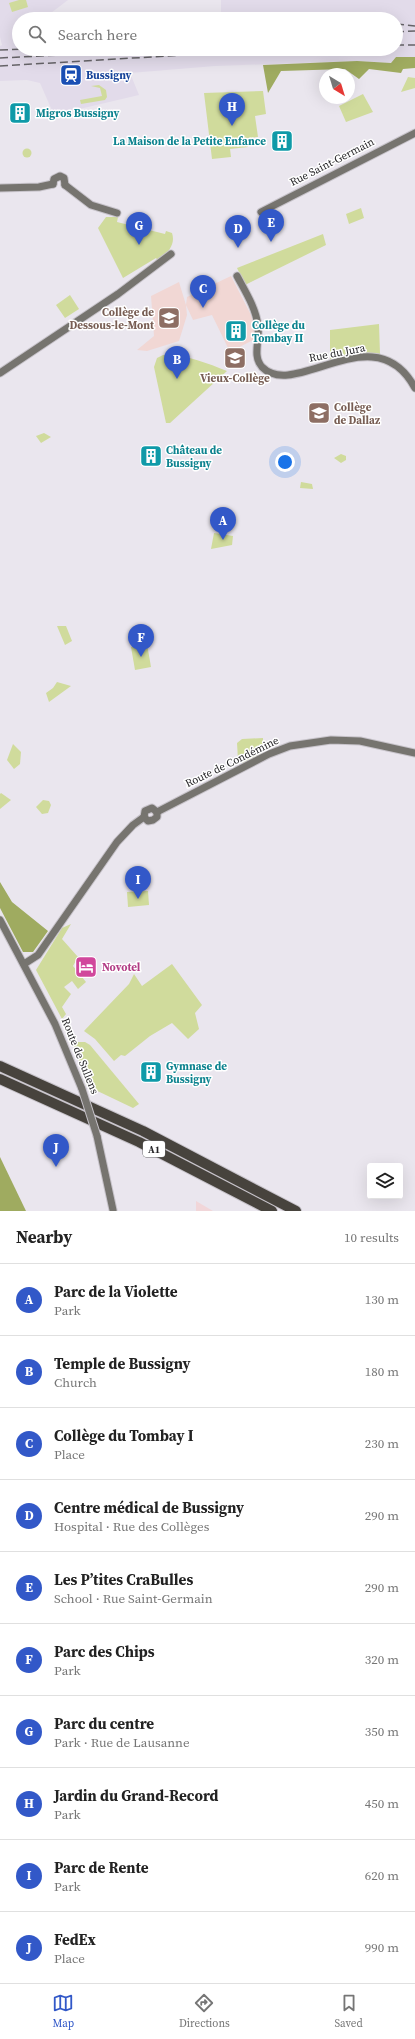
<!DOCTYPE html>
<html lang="en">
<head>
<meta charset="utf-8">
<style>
	:root { --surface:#fff; --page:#f6f6f6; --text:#222; --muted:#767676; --line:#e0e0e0; --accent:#3258c8 }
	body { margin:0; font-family:"Source Serif 4",serif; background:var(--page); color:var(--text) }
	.controls { position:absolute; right:12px; bottom:12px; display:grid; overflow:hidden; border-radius:4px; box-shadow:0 4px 16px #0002 }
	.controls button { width:36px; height:36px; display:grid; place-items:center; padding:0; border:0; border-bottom:1px solid var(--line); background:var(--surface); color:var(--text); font:20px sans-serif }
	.compass { position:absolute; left:319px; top:68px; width:36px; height:36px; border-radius:50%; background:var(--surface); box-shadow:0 4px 16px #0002; rotate:142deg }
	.you { position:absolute; left:285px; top:462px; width:14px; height:14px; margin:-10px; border:3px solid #fff; border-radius:50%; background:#1a73e8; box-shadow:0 0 0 6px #1a73e833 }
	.badge { display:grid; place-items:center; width:26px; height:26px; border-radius:50%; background:var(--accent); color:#fff; font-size:13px; font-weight:700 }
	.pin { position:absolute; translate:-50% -33px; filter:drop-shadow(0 1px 2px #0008) }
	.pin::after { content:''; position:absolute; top:21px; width:14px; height:12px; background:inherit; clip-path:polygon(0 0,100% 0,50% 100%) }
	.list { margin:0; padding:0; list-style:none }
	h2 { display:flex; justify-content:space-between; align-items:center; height:52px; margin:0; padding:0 16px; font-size:17px }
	h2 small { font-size:13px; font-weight:400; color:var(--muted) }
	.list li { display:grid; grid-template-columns:26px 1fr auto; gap:12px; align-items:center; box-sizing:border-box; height:72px; padding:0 16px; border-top:1px solid var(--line) }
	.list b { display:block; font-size:15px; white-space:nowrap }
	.list p { margin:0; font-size:13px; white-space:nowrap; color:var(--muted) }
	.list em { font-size:13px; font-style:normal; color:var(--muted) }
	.icon { flex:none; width:22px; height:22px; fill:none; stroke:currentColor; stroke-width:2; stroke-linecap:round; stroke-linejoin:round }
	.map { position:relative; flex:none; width:415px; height:1211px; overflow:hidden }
	.search { position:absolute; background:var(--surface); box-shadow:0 4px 16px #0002; left:12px; right:12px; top:12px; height:44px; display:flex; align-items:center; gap:10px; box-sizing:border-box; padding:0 14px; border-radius:22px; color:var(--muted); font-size:15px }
	.sheet { height:772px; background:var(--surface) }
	nav { display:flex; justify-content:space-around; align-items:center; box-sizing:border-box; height:56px; border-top:1px solid var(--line); background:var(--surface); font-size:11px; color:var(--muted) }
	nav a { display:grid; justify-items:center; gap:2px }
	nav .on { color:var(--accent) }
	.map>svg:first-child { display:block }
	.built { fill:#e2dbea }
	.industrial { fill:#f1d6d9 }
	.education { fill:#f1d7d4 }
	.green { fill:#d0db9c }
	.forest { fill:#9fab60 }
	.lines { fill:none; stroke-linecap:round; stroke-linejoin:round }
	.secondary-casing { stroke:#c7c3ca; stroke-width:9 }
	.highway-casing { stroke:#c7c3ca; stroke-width:12 }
	.secondary { stroke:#76746f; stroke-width:7 }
	.highway { stroke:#47433d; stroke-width:10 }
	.rail { stroke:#666468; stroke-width:1.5; stroke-dasharray:8 4; stroke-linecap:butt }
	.secondary-bridge-casing { stroke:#c7c3ca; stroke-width:9; stroke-linecap:butt }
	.secondary-bridge { stroke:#76746f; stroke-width:7 }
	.labels { text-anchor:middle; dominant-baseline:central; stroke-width:3; stroke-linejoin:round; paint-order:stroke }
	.shield { fill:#fff; stroke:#676668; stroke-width:1 }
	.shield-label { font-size:10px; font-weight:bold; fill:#262528 }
	.transit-label { font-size:11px; font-weight:bold; fill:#164399; stroke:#fff; text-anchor:start }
	.culture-label { font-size:11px; font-weight:bold; fill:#0d838f; stroke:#fff; text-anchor:start }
	.street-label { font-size:11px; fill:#262528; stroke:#fff }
	.education-label { font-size:11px; font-weight:bold; fill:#785e54; stroke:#fff; text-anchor:end }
	.hotel-label { font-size:11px; font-weight:bold; fill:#b23c85; stroke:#fff; text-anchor:start }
</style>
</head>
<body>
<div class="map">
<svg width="415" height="1211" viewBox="0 0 415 1211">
	<rect width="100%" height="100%" fill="#eae6ee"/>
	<path class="built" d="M 0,0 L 68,0 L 43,19 L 19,19 L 19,49 L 396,49 L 396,19 L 221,19 L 221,0 L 415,0 L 415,57 L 396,57 L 391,63 L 357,61 L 215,66 L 130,73 L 139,95 L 54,115 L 40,83 L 27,80 L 0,81 L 0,46 L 2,45 L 0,37 Z"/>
	<path class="industrial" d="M 196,1201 L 213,1211 L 196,1211 Z"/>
	<path class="education" d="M 231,276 L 251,315 L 255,328 L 253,340 L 230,352 L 212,315 L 193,320 L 186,305 L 187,315 L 179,341 L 147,351 L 137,350 L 154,336 L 151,296 L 179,282 L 186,305 L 187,297 Z"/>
	<g class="green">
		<path d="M 19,0 L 26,0 L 28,7 L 12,12 L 9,3 Z"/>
		<path d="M 408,77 L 415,78 L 415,88 L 401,92 Z"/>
		<path d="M 99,85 L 106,90 L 107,97 L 105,100 L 81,104 L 80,100 L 102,96 L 100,88 L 91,86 Z"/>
		<path d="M 263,91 L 266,114 L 255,116 L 258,137 L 247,138 L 248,147 L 230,149 L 231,157 L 212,159 L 204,93 Z"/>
		<path d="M 363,94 L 373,112 L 346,122 L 339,106 Z"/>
		<circle cx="27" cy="153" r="4.5"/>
		<path d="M 361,208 L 364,218 L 349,224 L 346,214 Z"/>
		<path d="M 106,217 L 118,217 L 117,222 L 165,234 L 166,231 L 172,233 C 176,245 167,254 158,261 L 156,258 L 123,278 L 98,228 Z"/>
		<path d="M 323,234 L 326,245 L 245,285 L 237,268 Z"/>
		<path d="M 70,295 L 79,309 L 65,318 L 56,305 Z"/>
		<path d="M 379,324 L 380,354 L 374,353 L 330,359 L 330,330 Z"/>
		<path d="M 163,355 C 185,354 207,363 227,371 L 170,423 L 166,423 L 154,367 L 157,358 Z"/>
		<path d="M 44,433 L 51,437 L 41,443 L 36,436 Z"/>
		<path d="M 341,454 L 346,456 L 346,460 L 341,463 L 334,458 Z"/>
		<path d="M 301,482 L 312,484 L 313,489 L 300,488 Z"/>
		<path d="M 214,533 L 233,536 L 232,545 L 211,549 Z"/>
		<path d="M 57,626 L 66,626 L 72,641 L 65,645 Z"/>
		<path d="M 147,644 L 151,667 L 135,670 L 131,647 Z"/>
		<path d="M 57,682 L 71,686 L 49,702 L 46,693 L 53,688 Z"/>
		<path d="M 263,738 L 263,753 L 243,763 L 238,760 L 237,743 L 242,739 Z"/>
		<path d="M 13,744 L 21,752 L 20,764 L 14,769 L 7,760 Z"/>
		<path d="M 1,793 L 11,800 L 0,809 L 0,794 Z"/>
		<path d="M 43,800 L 49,801 L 51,805 L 48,813 L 42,814 L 36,807 Z"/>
		<path d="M 148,891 L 149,905 L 128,907 L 127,892 Z"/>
		<path d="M 71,924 L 62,939 L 78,957 L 73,966 L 86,982 L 78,989 L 72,981 L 64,987 L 71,994 L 62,1007 L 66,1014 L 62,1019 L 36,970 L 62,928 Z"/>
		<path d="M 172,964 L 202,1005 L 195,1013 L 199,1029 L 188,1039 L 172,1023 L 150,1036 L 125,1056 L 121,1055 L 114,1061 L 95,1039 L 84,1031 L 129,984 L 134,974 L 142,986 Z"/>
		<path d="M 73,1042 L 85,1042 L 90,1045 L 139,1104 L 133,1108 L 87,1086 Z"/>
	</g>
	<g class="forest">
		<path d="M 396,57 L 415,57 L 415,68 L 403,69 L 401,73 L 369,69 L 359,79 L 345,69 L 281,71 L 268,93 L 263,65 L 357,61 L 391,63 Z"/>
		<path d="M 0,882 L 12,902 L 48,931 L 33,952 L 23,952 L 0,908 Z"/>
		<path d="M 0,1157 L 26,1211 L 0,1211 Z"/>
	</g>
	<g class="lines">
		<g class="secondary-casing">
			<g id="secondary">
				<path d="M 53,184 L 54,179 L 60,176 L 64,178 L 65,185"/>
				<path d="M 65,185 L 91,205 L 117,213"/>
				<path d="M 0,188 L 39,187 L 53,184"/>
				<path d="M 261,212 L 415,133"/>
				<path d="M 237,276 C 245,291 256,308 258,326 C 260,340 252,356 262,367 C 295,401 375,313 415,388"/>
				<path d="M 0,373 L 118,294 L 171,254"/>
				<path d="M 157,812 L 269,754 L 290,746 L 331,740 L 360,741 L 415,753"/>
				<path d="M 144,817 L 145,811 L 152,808 L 157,812"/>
				<path d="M 144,817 L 148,821 L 153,820 L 157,817 L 157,812"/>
				<path d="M 0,920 L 55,1024 L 82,1089"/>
				<path d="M 24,964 L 38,955 L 117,842 L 133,825 L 144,817"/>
				<path d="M 97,1136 L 113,1210"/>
			</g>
		</g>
		<g class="highway-casing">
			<g id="highway">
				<path d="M 0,1066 L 143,1131 L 296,1211"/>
				<path d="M 0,1079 L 139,1142 L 272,1211"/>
			</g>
		</g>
		<use href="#secondary" class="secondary"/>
		<use href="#highway" class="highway"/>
		<g class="rail">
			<path d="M 396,24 L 415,26"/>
			<path d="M 396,32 L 415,31"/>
			<path d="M 396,45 L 415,45"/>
			<path d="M 0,50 L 29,49"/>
			<path d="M 0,58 L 178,49"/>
			<path d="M 0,66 L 284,49"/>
		</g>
		<g class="secondary-bridge-casing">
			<path id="secondary-bridge" d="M 82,1089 L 97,1136"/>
		</g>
		<use href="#secondary-bridge" class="secondary-bridge"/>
	</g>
	<defs>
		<g id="station-square" transform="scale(1.15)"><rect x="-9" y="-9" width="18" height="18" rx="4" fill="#1a4fb4" stroke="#fff"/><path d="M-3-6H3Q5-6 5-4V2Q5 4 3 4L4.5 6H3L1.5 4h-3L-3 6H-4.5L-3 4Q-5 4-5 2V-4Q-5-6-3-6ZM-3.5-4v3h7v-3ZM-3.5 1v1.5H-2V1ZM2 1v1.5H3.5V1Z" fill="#fff"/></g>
		<g id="building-square" transform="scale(1.15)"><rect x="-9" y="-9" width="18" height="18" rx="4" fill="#0f9aa8" stroke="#fff"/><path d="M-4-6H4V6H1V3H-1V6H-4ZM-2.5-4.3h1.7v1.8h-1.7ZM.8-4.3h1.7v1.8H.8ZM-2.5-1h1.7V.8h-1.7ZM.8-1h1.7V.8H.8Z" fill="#fff"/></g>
		<g id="school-square" transform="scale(1.15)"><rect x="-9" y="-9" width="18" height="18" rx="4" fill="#8d6e63" stroke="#fff"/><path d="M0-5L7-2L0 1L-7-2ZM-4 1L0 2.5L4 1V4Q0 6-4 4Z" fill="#fff"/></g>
		<g id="hotel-square" transform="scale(1.15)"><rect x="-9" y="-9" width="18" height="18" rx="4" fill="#d1479c" stroke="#fff"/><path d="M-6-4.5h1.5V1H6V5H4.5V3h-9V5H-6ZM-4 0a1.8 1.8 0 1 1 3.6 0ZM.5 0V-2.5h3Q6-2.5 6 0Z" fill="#fff"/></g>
	</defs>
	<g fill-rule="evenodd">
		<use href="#station-square" x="71" y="75"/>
		<use href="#building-square" x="20" y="113"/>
		<use href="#building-square" x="282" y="141"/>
		<use href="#school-square" x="169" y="318"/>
		<use href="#building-square" x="236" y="331"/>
		<use href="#school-square" x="235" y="358"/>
		<use href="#school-square" x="319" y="413"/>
		<use href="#building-square" x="151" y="456"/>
		<use href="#hotel-square" x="86" y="967"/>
		<use href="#building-square" x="151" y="1072"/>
	</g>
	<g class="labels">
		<rect class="shield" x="143" y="1141" width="22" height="16" rx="3"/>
		<g class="shield-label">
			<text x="154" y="1149">A1</text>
		</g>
		<g class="transit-label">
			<text x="86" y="75">Bussigny</text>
		</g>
		<g class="culture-label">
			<text x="36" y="113">Migros Bussigny</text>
			<text x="266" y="141" text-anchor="end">La Maison de la Petite Enfance</text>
			<text x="252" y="325">Collège du<tspan x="252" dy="13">Tombay II</tspan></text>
			<text x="166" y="450">Château de<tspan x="166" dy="13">Bussigny</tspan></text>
			<text x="166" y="1066">Gymnase de<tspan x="166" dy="13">Bussigny</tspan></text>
		</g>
		<g class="street-label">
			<text transform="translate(332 162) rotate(-27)">Rue Saint-Germain</text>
			<text transform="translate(337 353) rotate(-11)">Rue du Jura</text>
			<text transform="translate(232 762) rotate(-26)">Route de Condémine</text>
			<text transform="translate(80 1056) rotate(68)">Route de Sullens</text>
		</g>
		<g class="education-label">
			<text x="154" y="312">Collège de<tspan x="154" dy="13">Dessous-le-Mont</tspan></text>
			<text x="235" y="378" text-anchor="middle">Vieux-Collège</text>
			<text x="334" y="407" text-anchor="start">Collège<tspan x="334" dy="13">de Dallaz</tspan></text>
		</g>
		<g class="hotel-label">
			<text x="102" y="967">Novotel</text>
		</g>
	</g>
</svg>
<div class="controls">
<button><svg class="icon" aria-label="layers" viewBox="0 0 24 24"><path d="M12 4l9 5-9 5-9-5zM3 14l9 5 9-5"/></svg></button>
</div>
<svg class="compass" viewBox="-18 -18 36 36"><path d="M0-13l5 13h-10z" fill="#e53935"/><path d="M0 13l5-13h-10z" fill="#767676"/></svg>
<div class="you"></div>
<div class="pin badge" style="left:223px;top:540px">A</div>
<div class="pin badge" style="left:177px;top:379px">B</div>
<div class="pin badge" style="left:203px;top:308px">C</div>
<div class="pin badge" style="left:238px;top:248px">D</div>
<div class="pin badge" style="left:271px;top:242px">E</div>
<div class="pin badge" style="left:141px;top:657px">F</div>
<div class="pin badge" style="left:139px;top:245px">G</div>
<div class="pin badge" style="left:232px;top:126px">H</div>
<div class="pin badge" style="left:138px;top:899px">I</div>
<div class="pin badge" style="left:56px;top:1167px">J</div>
<div class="search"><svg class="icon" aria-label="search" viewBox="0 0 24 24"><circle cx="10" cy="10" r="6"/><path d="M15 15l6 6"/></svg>Search here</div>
</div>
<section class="sheet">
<h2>Nearby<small>10 results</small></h2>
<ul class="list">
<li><span class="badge">A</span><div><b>Parc de la Violette</b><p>Park</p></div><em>130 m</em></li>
<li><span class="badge">B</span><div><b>Temple de Bussigny</b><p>Church</p></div><em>180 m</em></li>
<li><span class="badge">C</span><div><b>Collège du Tombay I</b><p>Place</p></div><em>230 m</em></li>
<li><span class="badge">D</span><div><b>Centre médical de Bussigny</b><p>Hospital · Rue des Collèges</p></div><em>290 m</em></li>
<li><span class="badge">E</span><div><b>Les P’tites CraBulles</b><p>School · Rue Saint-Germain</p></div><em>290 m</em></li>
<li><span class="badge">F</span><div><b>Parc des Chips</b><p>Park</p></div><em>320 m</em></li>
<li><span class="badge">G</span><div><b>Parc du centre</b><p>Park · Rue de Lausanne</p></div><em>350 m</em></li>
<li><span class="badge">H</span><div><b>Jardin du Grand-Record</b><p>Park</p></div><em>450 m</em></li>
<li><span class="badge">I</span><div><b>Parc de Rente</b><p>Park</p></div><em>620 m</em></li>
<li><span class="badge">J</span><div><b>FedEx</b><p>Place</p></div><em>990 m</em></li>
</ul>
</section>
<nav>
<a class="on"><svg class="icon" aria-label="map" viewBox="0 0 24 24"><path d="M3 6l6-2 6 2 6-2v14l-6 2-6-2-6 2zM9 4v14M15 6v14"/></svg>Map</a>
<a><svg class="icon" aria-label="directions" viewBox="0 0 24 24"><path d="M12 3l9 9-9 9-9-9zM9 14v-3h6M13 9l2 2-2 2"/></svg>Directions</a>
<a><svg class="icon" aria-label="saved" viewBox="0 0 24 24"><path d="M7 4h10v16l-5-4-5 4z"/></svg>Saved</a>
</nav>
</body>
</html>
